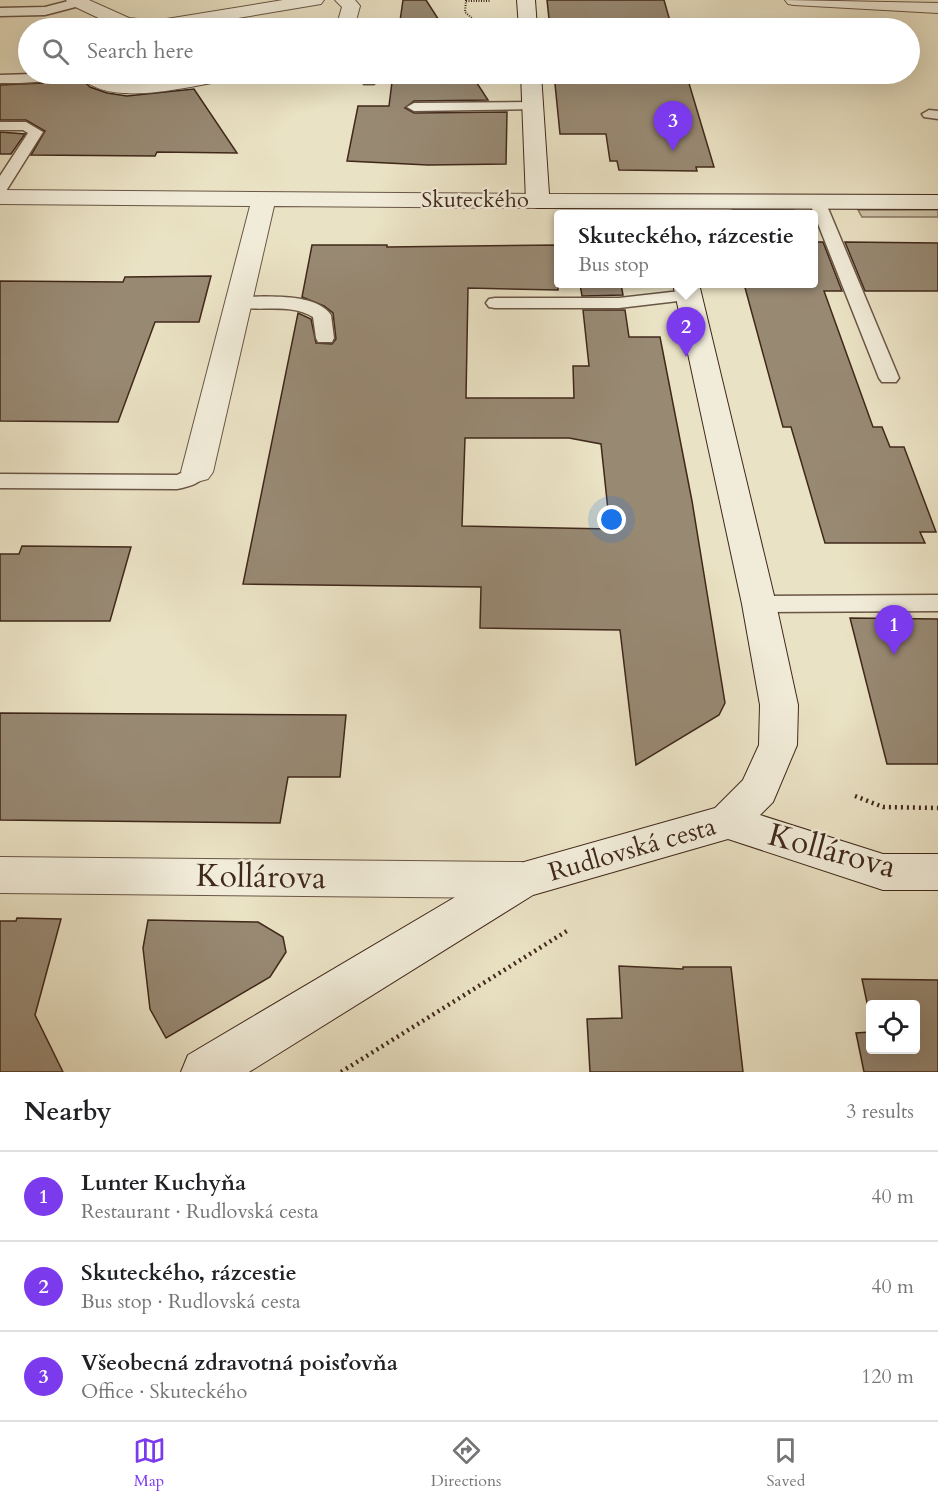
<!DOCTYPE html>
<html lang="en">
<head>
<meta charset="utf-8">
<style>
	:root { --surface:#fff; --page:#f6f6f6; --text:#202124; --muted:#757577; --line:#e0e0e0; --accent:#7c3aed }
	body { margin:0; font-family:Cardo,serif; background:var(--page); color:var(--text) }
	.controls { position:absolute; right:18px; bottom:18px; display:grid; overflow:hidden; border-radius:6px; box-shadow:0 6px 24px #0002 }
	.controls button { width:54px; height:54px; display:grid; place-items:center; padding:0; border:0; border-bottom:2px solid var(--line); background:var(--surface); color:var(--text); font:30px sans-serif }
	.you { position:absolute; left:612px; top:520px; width:21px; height:21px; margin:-15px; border:4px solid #fff; border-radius:50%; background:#1a73e8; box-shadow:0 0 0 9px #1a73e833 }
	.badge { display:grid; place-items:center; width:39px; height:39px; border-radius:50%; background:var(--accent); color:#fff; font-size:20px; font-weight:700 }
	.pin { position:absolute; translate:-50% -50px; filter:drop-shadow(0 2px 3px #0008) }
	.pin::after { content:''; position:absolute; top:32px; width:21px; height:18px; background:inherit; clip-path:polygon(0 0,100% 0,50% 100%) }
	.popup { position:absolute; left:554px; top:210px; width:264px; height:78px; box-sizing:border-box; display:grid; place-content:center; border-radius:6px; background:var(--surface); filter:drop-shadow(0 2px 4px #0005); font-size:20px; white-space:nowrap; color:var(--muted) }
	.popup b { font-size:22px; color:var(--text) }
	.popup::after { content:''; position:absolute; left:50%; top:100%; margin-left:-12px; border:12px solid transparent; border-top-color:var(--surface) }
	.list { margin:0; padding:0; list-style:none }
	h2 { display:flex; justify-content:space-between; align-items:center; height:78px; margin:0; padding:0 24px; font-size:26px }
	h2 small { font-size:20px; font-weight:400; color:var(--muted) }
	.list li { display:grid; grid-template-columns:39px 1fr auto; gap:18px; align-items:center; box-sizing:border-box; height:90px; padding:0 24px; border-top:2px solid var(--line) }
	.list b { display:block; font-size:22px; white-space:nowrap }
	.list p { margin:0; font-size:20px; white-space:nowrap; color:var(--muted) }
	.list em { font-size:20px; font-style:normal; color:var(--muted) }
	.icon { flex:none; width:33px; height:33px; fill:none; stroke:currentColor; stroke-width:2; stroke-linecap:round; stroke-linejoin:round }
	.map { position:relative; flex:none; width:938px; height:1072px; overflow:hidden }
	.search { position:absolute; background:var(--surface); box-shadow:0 6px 24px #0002; left:18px; right:18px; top:18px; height:66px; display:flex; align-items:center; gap:15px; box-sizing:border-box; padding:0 21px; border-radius:33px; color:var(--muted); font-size:22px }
	.sheet { height:348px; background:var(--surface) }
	nav { display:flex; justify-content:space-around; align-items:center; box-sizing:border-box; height:84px; border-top:2px solid var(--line); background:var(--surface); font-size:16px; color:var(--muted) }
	nav a { display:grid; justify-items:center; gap:3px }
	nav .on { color:var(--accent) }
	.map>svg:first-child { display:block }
	.green { fill:#cdc2a7; stroke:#867561; stroke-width:1.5 }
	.building { fill:#988973; stroke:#40281b; stroke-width:1.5; fill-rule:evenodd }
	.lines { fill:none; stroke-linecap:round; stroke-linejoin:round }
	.lane-casing { stroke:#6a5645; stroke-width:3 }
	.street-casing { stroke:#6a5645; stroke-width:2 }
	.secondary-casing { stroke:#40281b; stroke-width:2 }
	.path-far1 { stroke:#40281b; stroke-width:2; stroke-dasharray:1 1.5; stroke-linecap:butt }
	.path { stroke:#40281b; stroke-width:4.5; stroke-dasharray:2 4; stroke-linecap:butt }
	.lane { fill:#f1ecd9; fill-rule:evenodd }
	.street { fill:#f1ecd9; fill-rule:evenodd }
	.secondary { fill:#f1ecd9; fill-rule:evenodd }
	.labels { text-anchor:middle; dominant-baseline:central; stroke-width:4.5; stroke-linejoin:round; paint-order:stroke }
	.far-street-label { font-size:22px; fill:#40281b; stroke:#f1ecd9 }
	.street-label { font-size:26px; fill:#40281b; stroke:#f1ecd9 }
	.near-street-label { font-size:32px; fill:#40281b; stroke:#f1ecd9 }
</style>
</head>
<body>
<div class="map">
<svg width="938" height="1072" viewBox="0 0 938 1072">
	<rect width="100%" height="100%" fill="#eae2c4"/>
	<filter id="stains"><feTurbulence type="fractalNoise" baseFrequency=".00333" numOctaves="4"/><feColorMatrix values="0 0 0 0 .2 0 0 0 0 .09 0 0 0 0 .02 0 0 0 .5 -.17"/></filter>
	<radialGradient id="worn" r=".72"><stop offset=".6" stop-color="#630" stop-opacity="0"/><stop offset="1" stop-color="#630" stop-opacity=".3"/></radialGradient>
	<g class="green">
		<path d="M 732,209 L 794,210 L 805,214 L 733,214 Z"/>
		<path d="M 858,210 L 938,210 L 938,217 L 862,217 Z"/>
	</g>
	<g class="building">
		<path d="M 403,0 L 426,0 L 444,28 L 399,28 Z"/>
		<path d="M 547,0 L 664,0 L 672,28 L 550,28 Z"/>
		<path d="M 65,74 L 77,74 L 90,87 L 107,93 L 127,96 L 194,89 L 237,153 L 157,152 L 155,156 L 31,155 L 45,131 L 26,120 L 0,120 L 0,85 L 43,83 L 58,79 Z"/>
		<path d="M 107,74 L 184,74 L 136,80 L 120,79 Z"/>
		<path d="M 393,74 L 471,74 L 488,100 L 414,101 L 405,108 L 414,113 L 507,112 L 506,164 L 428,165 L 347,161 L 358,106 L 389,106 Z"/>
		<path d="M 554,74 L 669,74 L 677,80 L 688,80 L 714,167 L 696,167 L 697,171 L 619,170 L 617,161 L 610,161 L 606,134 L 560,134 Z"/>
		<path d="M 0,132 L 25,134 L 11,154 L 0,154 Z"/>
		<path d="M 813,242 L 823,242 L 842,291 L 824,291 L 873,427 L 882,427 L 890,447 L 904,447 L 936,532 L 920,532 L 925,543 L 825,543 L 791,427 L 783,427 L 744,284 L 813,284 Z"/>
		<path d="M 845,242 L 938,243 L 938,291 L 865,291 Z"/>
		<path d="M 312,245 L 387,245 L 387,247 L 558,245 L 558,290 L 468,288 L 466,398 L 574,398 L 573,366 L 589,366 L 583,310 L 625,310 L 629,337 L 660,337 L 692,501 L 725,703 L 719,715 L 636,765 L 620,630 L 480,628 L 481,587 L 243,584 L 298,313 L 311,319 L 316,343 L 332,344 L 336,339 L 333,313 L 324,306 L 302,297 ZM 465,438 L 569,438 L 601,444 L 610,529 L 462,526 Z"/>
		<path d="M 211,276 L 199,322 L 155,322 L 118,422 L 0,421 L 0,281 L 123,282 L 125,277 Z"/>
		<path d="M 580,284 L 621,284 L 623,295 L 582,296 Z"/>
		<path d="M 22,546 L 131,547 L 110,621 L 0,621 L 0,554 L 19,554 Z"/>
		<path d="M 850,618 L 938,619 L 938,764 L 887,764 Z"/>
		<path d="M 0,713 L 346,715 L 340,777 L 288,777 L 280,823 L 0,820 Z"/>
		<path d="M 17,918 L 61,919 L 35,1015 L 63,1072 L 0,1072 L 0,921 L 16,921 Z"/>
		<path d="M 148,920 L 258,922 L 283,937 L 286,952 L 270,977 L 166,1038 L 150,1009 L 143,948 Z"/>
		<path d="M 619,966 L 683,969 L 683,967 L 731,967 L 743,1072 L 590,1072 L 587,1019 L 622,1018 Z"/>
		<path d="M 862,979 L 938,980 L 938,1072 L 864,1072 L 856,1033 L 870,1032 L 870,1050 L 915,1050 L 915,1005 L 870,1005 L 870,1017 Z"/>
	</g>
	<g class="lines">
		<g class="lane-casing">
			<g id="lane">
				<path d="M 72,0 L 85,2 L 83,5 L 45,15 L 0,16 L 0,8 L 45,7 Z"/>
				<path d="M 32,74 L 63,74 C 52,84 15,83 0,83 L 0,75 Z"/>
				<path d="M 359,74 L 375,74 L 376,81 L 374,84 L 364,84 Z"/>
				<path d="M 671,74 L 776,74 L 777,75 L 770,79 L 678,78 Z"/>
				<path d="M 533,102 L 538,103 L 540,106 L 538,109 L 414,111 L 407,107 L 414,103 Z"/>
				<path d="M 929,110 L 938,111 L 938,119 L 924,117 L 922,114 Z"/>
				<path d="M 0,122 L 26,122 L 43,132 L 6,191 L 0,193 L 0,176 L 28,133 L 23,130 L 0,130 Z"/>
				<path d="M 817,196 L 825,201 L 899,378 L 896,382 L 882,382 L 879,378 L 809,201 Z"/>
				<path d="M 689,290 L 695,291 L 698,295 L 695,299 L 619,308 L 495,308 L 489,307 L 486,303 L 489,299 L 495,298 L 619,298 Z"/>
				<path d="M 239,297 C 264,297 315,292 331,315 L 334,338 L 332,342 L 318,342 L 316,338 L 313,317 C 288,302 260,313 233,306 L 230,302 L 233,298 Z"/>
				<path d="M 197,465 L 205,467 L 208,472 C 200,484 191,486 177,489 L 0,488 L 0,474 L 177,475 Z"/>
				<path d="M 938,595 L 938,611 L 759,612 L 751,610 L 747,604 L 751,598 L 759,596 Z"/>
			</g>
		</g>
		<g class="street-casing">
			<g id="street">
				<path d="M 66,0 L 89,0 L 129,18 L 154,21 L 283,0 L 324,0 L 321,4 L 315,5 L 178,28 L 126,28 L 107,22 L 69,4 Z"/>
				<path d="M 335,0 L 355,0 L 360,6 L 354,28 L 336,28 L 342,7 Z"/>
				<path d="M 785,0 L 938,3 L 938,13 L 794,5 L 788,4 Z"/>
				<path d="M 79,74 L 102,74 L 119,81 L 136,82 L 198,74 L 237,74 L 234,78 L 227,80 C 191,86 104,110 79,74 Z"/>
				<path d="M 0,190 L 538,194 L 546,196 L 550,201 L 546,206 L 538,208 L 274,206 L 213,472 L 208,479 L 197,482 L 186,479 L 181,472 L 250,206 L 0,204 Z"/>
				<path d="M 0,857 L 521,862 L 536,867 L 542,880 L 536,893 L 521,898 L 0,893 Z"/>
			</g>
		</g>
		<g class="secondary-casing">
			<g id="secondary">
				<path d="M 517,0 L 535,0 L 537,28 L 519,28 Z"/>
				<path d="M 521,74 L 541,74 L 549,194 L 938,195 L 938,209 L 538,208 L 530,206 L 526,201 Z"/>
				<path d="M 673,284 L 699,284 L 776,604 L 798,705 L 797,745 L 773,802 L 760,815 L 883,854 L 938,854 L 938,890 L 883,890 L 728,839 L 533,895 L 249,1072 L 181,1072 L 188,1055 L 506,867 L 715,808 L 743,780 L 759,745 L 760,705 L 742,604 Z"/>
			</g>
		</g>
		<g class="path-far1">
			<path d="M 466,0 L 465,12 L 474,20 L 492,21"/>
			<path d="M 466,1 L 491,1"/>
			<path d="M 401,74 L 417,74"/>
		</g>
		<g class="path">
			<path d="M 855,796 L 883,807 L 938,808"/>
			<path d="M 341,1072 L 570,929"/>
		</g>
		<use href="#lane" class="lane"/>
		<use href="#street" class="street"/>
		<use href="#secondary" class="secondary"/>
	</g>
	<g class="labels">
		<g class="far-street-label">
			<text x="475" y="200">Skuteckého</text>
		</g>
		<g class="street-label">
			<text transform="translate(632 849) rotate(-16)">Rudlovská cesta</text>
		</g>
		<g class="near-street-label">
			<text transform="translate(832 851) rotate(15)">Kollárova</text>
			<text transform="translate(261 877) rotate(1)">Kollárova</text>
		</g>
	</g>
	<rect width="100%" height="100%" filter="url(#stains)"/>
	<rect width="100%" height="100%" fill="url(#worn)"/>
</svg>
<div class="controls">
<button><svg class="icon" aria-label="locate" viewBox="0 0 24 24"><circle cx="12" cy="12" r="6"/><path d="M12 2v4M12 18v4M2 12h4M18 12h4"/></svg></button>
</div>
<div class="you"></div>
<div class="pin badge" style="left:894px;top:655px">1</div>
<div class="pin badge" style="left:686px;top:357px">2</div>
<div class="popup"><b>Skuteckého, rázcestie</b>Bus stop</div>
<div class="pin badge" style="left:673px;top:151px">3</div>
<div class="search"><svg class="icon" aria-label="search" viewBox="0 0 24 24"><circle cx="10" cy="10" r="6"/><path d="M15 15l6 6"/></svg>Search here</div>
</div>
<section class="sheet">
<h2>Nearby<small>3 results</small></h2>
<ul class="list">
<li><span class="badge">1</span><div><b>Lunter Kuchyňa</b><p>Restaurant · Rudlovská cesta</p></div><em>40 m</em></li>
<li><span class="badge">2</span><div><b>Skuteckého, rázcestie</b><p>Bus stop · Rudlovská cesta</p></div><em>40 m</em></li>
<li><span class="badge">3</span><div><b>Všeobecná zdravotná poisťovňa</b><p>Office · Skuteckého</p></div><em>120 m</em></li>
</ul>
</section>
<nav>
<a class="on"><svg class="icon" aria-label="map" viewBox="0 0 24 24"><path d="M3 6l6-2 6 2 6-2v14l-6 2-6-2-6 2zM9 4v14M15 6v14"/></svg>Map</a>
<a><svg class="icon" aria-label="directions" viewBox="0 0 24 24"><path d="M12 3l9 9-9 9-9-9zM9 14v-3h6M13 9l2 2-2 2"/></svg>Directions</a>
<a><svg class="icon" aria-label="saved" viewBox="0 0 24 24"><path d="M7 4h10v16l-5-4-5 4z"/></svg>Saved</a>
</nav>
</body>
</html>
